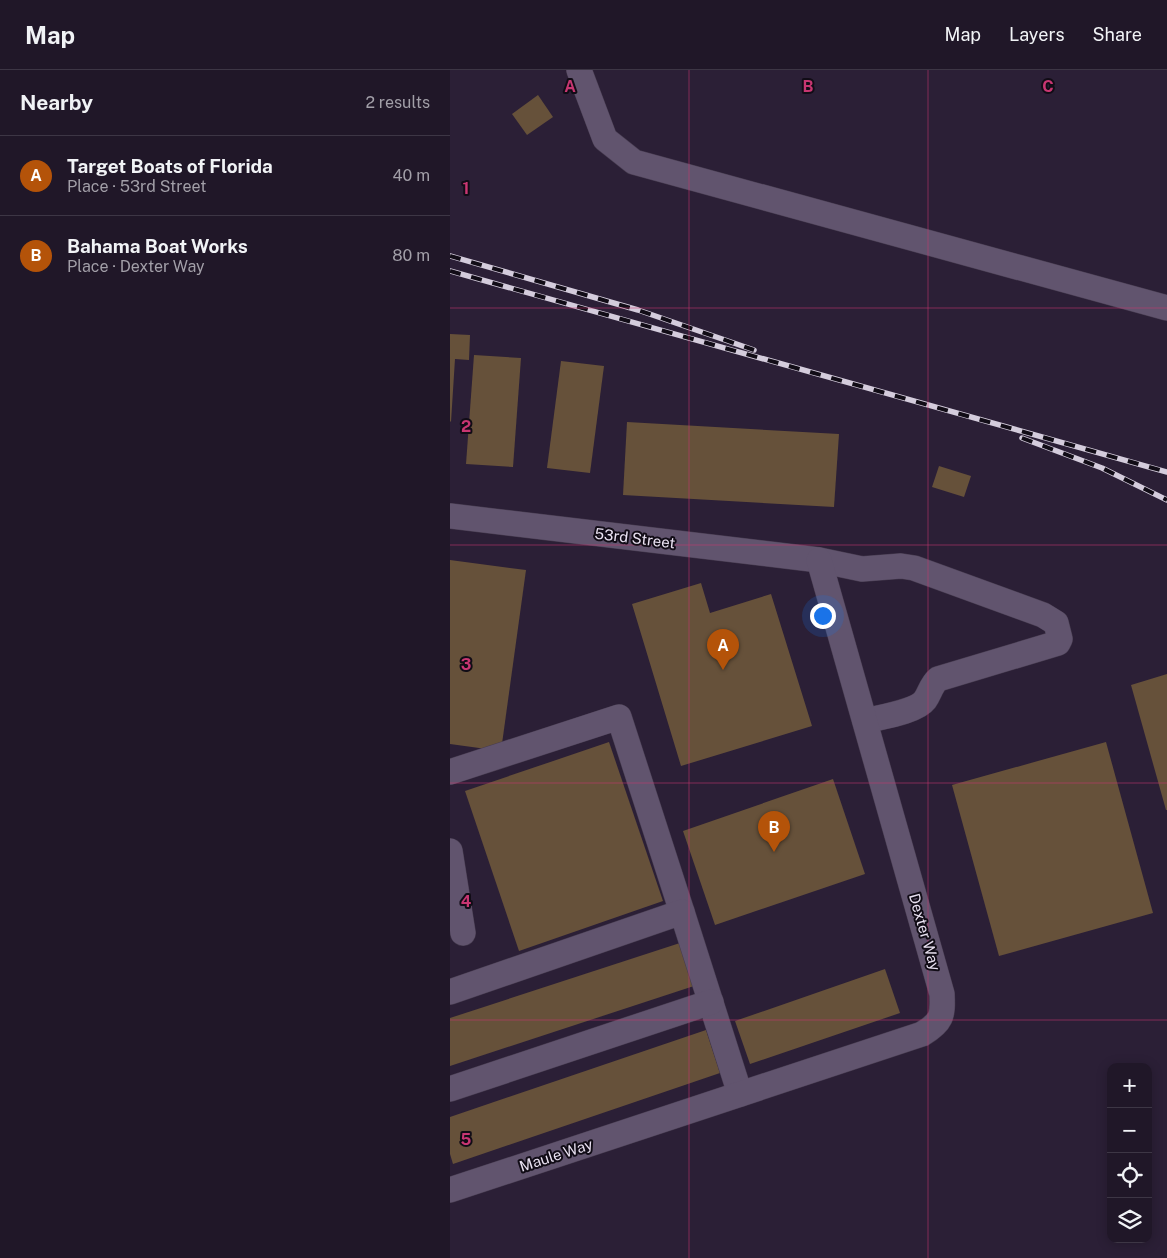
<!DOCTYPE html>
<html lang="en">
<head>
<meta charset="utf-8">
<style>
	:root { --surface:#201728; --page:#2d2434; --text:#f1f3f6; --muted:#a29fa8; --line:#3d3645; --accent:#b45309 }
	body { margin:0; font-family:"Public Sans",sans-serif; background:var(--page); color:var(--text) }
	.controls { position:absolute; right:15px; bottom:15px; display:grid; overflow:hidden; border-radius:10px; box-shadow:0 2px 12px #0003 }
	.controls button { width:45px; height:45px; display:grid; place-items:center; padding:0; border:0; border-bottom:1px solid var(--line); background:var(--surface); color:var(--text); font:25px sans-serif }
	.you { position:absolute; left:372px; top:545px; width:18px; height:18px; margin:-12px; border:4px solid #fff; border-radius:50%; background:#1a73e8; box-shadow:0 0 0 8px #1a73e833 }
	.badge { display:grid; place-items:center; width:32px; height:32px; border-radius:50%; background:var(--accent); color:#fff; font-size:16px; font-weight:700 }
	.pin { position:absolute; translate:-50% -41px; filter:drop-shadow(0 1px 2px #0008) }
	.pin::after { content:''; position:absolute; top:26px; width:18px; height:15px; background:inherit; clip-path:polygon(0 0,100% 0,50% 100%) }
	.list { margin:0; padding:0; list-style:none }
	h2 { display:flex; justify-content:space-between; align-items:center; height:65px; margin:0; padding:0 20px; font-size:21px }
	h2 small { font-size:16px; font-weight:400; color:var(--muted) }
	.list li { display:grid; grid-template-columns:32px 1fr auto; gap:15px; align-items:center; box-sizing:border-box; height:80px; padding:0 20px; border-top:1px solid var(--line) }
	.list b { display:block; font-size:19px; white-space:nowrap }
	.list p { margin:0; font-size:16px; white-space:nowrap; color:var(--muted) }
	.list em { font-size:16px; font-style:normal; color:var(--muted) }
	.icon { flex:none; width:28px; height:28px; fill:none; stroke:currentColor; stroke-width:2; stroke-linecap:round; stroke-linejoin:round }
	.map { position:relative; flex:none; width:717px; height:1188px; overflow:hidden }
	header { display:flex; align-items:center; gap:30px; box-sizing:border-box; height:70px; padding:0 25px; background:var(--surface); border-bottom:1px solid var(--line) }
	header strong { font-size:24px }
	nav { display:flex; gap:28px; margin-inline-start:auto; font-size:18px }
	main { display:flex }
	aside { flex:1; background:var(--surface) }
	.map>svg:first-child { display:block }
	.building { fill:#66513a }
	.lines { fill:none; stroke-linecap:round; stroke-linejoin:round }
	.minor-casing { stroke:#473c50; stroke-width:26 }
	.minor { stroke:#61546e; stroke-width:25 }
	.rail-casing { stroke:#d4ccdc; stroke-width:5.5 }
	.rail { stroke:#110c16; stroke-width:4; stroke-dasharray:11; stroke-linecap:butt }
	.grid { fill:none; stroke:#c83672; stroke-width:1; stroke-opacity:0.55 }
	.labels { text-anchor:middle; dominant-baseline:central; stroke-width:4; stroke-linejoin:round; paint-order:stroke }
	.street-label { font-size:15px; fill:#eae2f2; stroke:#110c16 }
	.grid-label { font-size:16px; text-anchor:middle; font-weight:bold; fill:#c83672; stroke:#110c16; stroke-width:4; stroke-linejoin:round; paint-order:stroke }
</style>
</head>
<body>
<header>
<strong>Map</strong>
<nav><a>Map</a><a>Layers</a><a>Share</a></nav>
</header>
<main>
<aside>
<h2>Nearby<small>2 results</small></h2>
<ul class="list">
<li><span class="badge">A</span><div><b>Target Boats of Florida</b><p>Place · 53rd Street</p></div><em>40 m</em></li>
<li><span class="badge">B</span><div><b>Bahama Boat Works</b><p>Place · Dexter Way</p></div><em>80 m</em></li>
</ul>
</aside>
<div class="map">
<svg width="717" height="1188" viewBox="0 0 717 1188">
	<rect width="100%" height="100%" fill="#2b1f36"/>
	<g class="building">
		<path d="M 88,25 L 103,47 L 77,65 L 62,44 Z"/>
		<path d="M 0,264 L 20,265 L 19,290 L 5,289 L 1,352 L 0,351 Z"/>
		<path d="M 24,285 L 71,288 L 63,397 L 16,394 Z"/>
		<path d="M 111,291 L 154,296 L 140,403 L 97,398 Z"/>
		<path d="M 177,352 L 389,364 L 384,437 L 173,425 Z"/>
		<path d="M 489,396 L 521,406 L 514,427 L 482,417 Z"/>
		<path d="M 0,490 L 76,500 L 51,681 L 0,674 Z"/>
		<path d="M 251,513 L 260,543 L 321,524 L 362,656 L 231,696 L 182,534 Z"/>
		<path d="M 717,604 L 717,740 L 716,740 L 681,615 Z"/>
		<path d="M 159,672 L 213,831 L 69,881 L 15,721 Z"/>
		<path d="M 656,672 L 703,843 L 549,886 L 502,715 Z"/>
		<path d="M 383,709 L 415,804 L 265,855 L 233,761 Z"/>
		<path d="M 233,872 L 247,915 L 0,996 L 0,948 Z"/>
		<path d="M 435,899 L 450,943 L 300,994 L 285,951 Z"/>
		<path d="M 256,960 L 270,1003 L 3,1094 L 0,1084 L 0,1047 Z"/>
	</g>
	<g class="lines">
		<g class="minor-casing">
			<g id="minor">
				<path d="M 129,0 L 155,69 L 184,92 L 717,238"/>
				<path d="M 0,446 L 369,490 L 412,499 L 451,496 L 464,498 L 593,545 L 606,553 L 610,569 L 608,573 L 488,609 C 481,615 480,623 475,630 C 466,642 430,647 415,651"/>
				<path d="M 0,702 L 169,647 L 232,842"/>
				<path d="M 0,781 L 13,863"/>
				<path d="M 0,922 L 232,842 L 290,1024"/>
				<path d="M 0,1019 L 261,932"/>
				<path d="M 0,1120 L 472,964 C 492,952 493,946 492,924 L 369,490"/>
			</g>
		</g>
		<use href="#minor" class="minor"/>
		<g class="rail-casing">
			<g id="rail">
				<path d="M 0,186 L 188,240 L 304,280"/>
				<path d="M 0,201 L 717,402"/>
				<path d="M 572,368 L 652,398 L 717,430"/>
			</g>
		</g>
		<use href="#rail" class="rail"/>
	</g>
	<path class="grid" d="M 239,0 L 239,1188M 478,0 L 478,1188M 0,238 L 717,238M 0,475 L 717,475M 0,713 L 717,713M 0,950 L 717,950"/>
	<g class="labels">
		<g class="street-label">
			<text transform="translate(185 468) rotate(7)">53rd Street</text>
			<text transform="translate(475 862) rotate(74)">Dexter Way</text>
			<text transform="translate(106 1085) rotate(-18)">Maule Way</text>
		</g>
	</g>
	<g class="grid-label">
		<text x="120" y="22">A</text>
		<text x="358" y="22">B</text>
		<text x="598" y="22">C</text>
		<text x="16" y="124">1</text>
		<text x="16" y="362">2</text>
		<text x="16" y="600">3</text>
		<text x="16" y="837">4</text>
		<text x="16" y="1075">5</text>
	</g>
</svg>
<div class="controls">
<button>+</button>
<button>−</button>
<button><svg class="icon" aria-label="locate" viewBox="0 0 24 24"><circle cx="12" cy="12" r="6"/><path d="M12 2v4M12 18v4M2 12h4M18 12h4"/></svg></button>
<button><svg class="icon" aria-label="layers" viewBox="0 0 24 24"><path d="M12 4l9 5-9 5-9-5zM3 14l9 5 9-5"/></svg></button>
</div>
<div class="you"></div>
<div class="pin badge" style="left:273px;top:600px">A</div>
<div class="pin badge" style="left:324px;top:782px">B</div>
</div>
</main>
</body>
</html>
